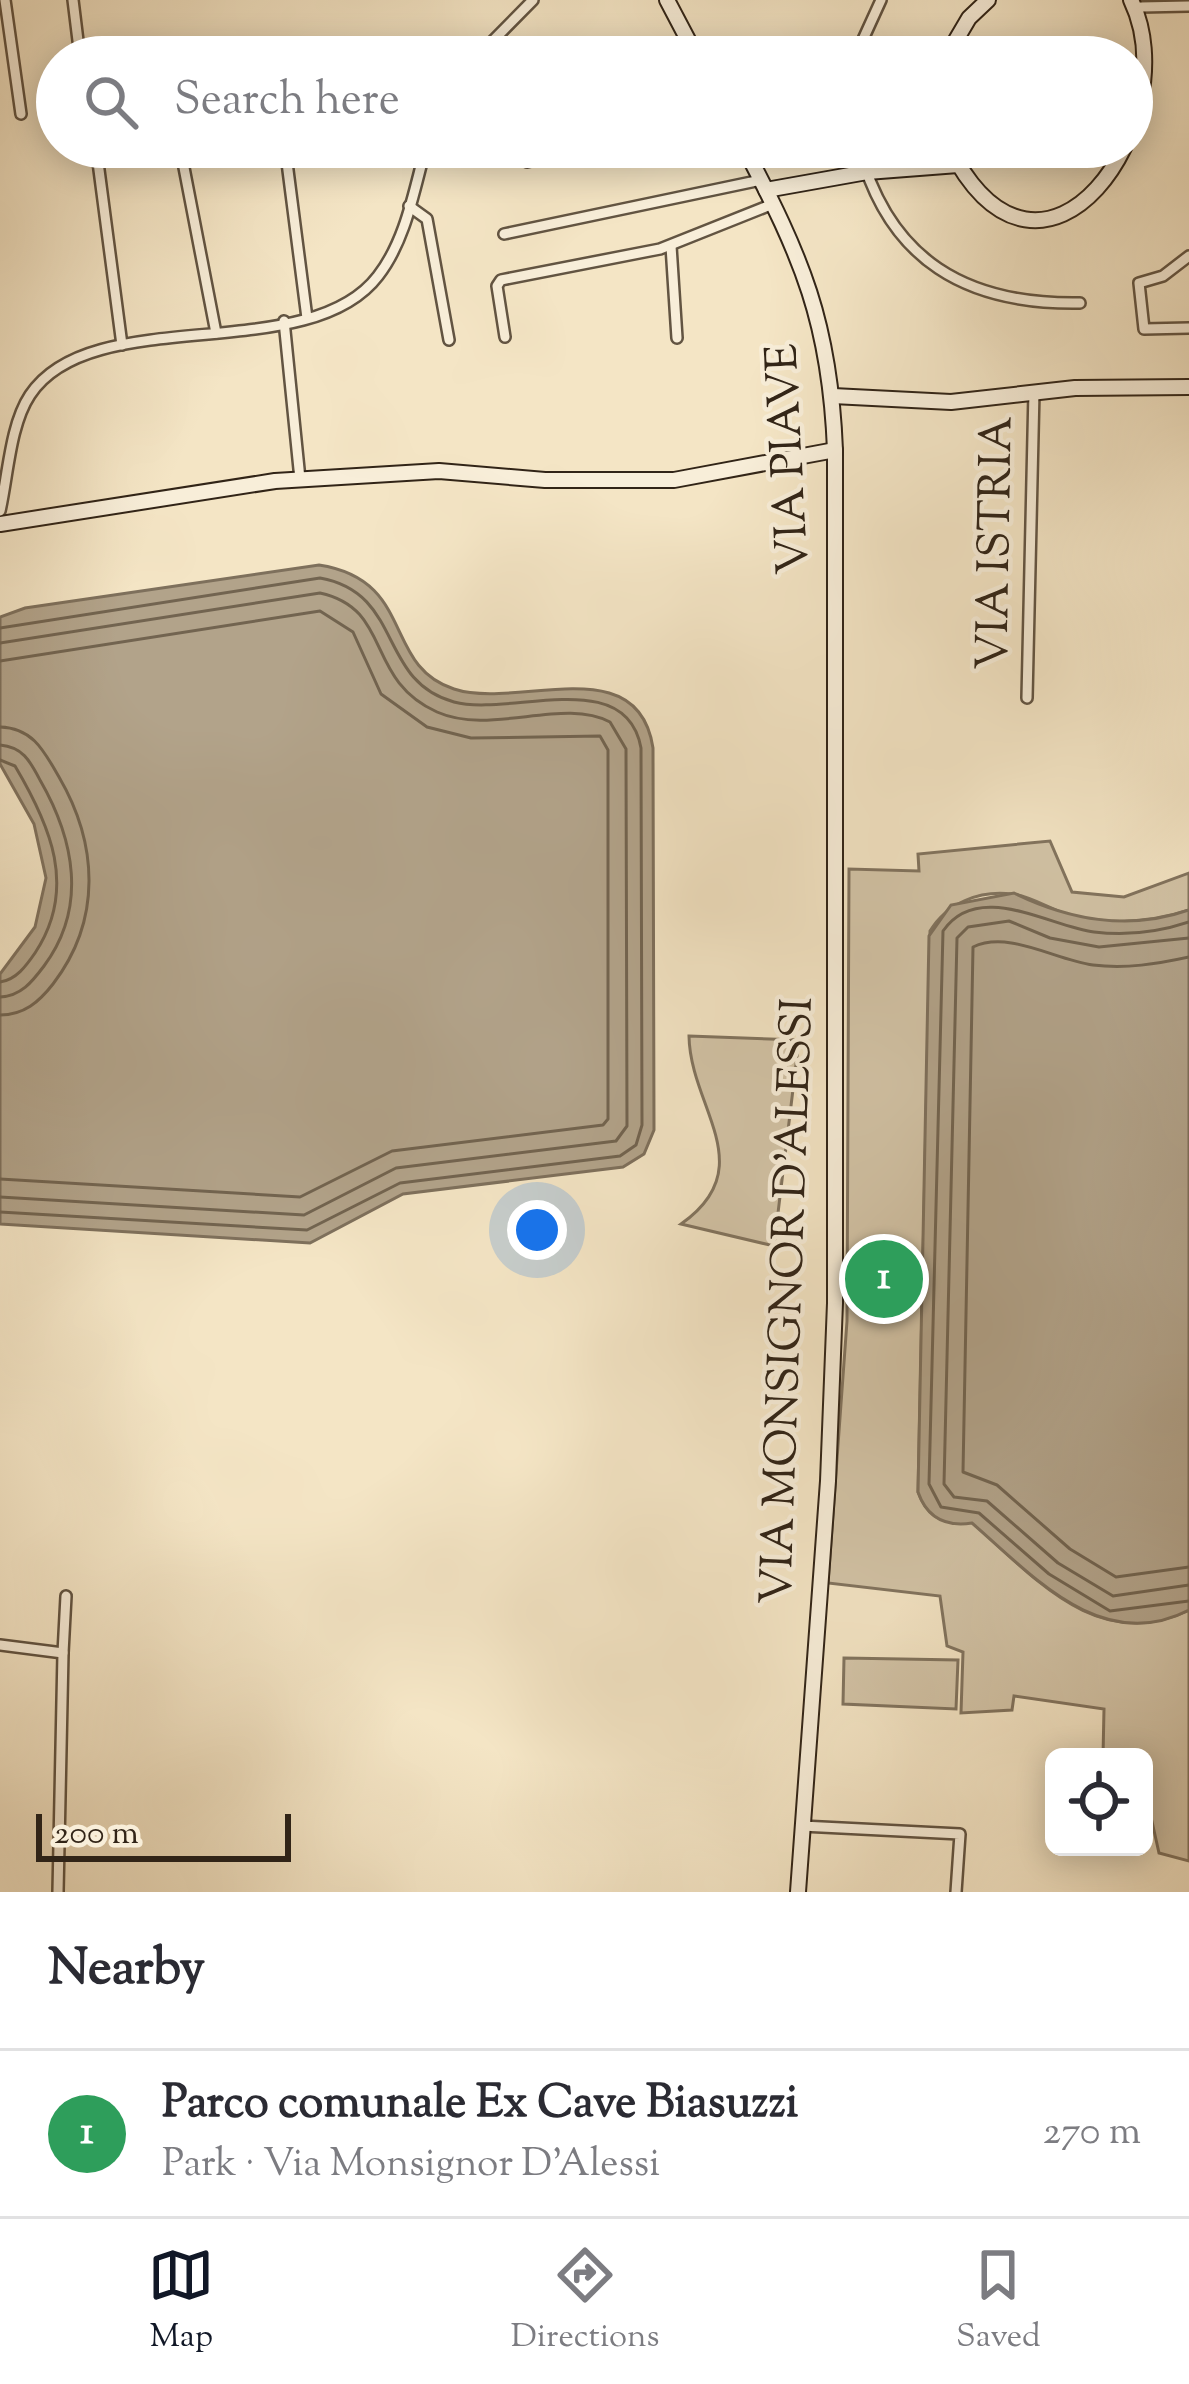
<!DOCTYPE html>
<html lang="en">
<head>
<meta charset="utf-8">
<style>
	:root { --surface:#fff; --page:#f2f2f3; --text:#2b2b33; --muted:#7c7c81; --line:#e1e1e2; --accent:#111827 }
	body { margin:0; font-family:"Sorts Mill Goudy",serif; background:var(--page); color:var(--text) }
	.controls { position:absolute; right:36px; bottom:36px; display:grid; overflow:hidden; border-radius:18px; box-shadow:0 6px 30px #0003 }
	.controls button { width:108px; height:108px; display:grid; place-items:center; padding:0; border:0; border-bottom:3px solid var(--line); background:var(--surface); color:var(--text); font:60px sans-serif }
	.scale { position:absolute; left:36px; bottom:30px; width:255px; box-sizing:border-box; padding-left:12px; border:6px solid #312417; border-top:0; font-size:33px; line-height:42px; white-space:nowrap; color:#312417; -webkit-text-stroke:9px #f8eed9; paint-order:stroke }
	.you { position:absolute; left:537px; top:1230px; width:42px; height:42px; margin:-30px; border:9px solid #fff; border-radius:50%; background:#1a73e8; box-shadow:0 0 0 18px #1a73e833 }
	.badge { display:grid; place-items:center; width:78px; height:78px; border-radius:50%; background:var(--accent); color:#fff; font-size:39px; font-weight:700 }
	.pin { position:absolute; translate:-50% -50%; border:6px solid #fff; box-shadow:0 3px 12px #0006 }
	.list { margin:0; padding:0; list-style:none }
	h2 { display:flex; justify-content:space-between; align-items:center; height:156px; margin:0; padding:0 48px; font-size:51px }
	h2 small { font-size:39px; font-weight:400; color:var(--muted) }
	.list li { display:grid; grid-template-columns:78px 1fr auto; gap:36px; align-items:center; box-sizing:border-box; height:168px; padding:0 48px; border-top:3px solid var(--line) }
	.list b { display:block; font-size:45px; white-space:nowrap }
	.list p { margin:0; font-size:39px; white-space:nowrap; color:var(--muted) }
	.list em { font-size:39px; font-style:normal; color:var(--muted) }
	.icon { flex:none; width:66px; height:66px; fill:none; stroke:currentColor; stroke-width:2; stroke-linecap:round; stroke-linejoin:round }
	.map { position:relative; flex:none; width:1189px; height:1892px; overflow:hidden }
	.search { position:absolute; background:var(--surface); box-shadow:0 6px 30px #0003; left:36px; right:36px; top:36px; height:132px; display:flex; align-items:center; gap:30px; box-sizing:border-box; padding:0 42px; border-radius:66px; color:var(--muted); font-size:45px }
	.sheet { height:324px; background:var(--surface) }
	nav { display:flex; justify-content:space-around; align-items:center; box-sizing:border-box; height:168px; border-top:3px solid var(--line); background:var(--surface); font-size:33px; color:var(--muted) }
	nav a { display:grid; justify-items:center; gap:6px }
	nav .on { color:var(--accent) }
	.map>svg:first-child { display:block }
	.green { fill:#d3c4a7; stroke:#82745f; stroke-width:3 }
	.water { fill:#b2a38a; stroke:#7e705c; stroke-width:3 }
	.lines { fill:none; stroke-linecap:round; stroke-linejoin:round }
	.shore { stroke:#726450; stroke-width:3 }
	.street-casing { stroke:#625442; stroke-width:14 }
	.secondary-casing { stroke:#312417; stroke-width:18 }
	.street { stroke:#f8eed9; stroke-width:9 }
	.secondary { stroke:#f8eed9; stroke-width:14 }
	.labels { text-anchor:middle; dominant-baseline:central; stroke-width:9; stroke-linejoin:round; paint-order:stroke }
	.street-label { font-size:45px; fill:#312417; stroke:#f8eed9 }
</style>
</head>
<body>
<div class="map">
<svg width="1189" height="1892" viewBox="0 0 1189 1892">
	<rect width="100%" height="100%" fill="#f4e5c5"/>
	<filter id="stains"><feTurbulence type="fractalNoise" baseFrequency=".00167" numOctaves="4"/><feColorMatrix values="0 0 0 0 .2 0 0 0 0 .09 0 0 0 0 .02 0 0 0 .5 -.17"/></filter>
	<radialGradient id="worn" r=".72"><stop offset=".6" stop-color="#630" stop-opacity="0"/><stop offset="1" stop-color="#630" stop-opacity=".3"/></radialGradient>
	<g class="green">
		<path d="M 1050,841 L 1072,892 L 1124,897 L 1189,873 L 1189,910 C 1153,922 1113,924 1075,917 C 1054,912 1032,896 1012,894 C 979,890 947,903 930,931 L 918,1492 C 928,1519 945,1525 972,1522 C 1035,1578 1098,1654 1189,1610 L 1189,1861 L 1159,1853 L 1151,1817 L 1144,1814 L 1144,1757 L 1103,1757 L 1104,1709 L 1014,1696 L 1012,1710 L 961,1713 L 963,1652 L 947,1646 L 940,1596 L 828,1583 L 847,1321 L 849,869 L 919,871 L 918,854 Z"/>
		<path d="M 689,1036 L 799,1040 L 774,1246 L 681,1224 C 762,1167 690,1108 689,1036 Z"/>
		<path d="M 844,1658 L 958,1660 L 956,1709 L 843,1704 Z"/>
	</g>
	<g class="water">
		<path d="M 319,565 C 416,580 382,666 454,689 C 517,710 638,648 653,748 L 654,1130 L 644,1154 L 623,1167 L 403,1194 L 310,1243 L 0,1224 L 0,974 L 35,927 L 46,878 L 34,824 L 0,764 L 0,617 L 25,608 Z"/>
		<path d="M 1014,893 C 1069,920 1130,931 1189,910 L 1189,1610 C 1102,1655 1033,1576 972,1523 C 946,1527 927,1518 918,1492 L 929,936 L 951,905 Z"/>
	</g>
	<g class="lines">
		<g class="shore">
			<path d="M 0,628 L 320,578 C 404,593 377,681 454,702 C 510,717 626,665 641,748 L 642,1125 L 636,1145 L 620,1156 L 400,1183 L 307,1230 L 0,1212"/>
			<path d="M 0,643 L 320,593 C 393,609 364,679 437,712 C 491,736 563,697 610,722 L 626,749 L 627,1126 L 616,1141 L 396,1168 L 304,1215 L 0,1197"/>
			<path d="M 0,661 L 320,611 L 353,632 L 381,694 L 427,727 L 471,738 L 600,736 L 608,750 L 608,1119 L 603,1125 L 392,1151 L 300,1197 L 0,1179"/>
			<path d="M 0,727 C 33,728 44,751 59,777 C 98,844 102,920 53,984 C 39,1002 24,1015 0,1015"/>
			<path d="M 0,745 C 23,747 30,761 40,780 C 74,839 88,907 44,966 C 32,982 21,996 0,997"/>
			<path d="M 0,760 L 15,766 C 50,825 78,888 35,953 C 26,966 16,980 0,982"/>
			<path d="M 1189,922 C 1159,932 1126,936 1094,932 C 1049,926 978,880 943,931 L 929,1484 L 941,1507 L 979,1513 L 1049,1574 L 1110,1611 L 1189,1601"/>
			<path d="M 1189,938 L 1099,947 L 1050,938 L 1009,921 L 968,927 L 957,938 L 944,1484 L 954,1497 L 987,1501 L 1058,1563 L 1113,1596 L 1189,1585"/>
			<path d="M 1189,957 C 1157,964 1126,969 1093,965 C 1055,960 1009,930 973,947 L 963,1472 L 997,1485 L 1070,1549 L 1116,1577 L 1189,1567"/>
		</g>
		<g class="street-casing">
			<g id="street">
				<path d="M 5,0 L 21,114"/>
				<path d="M 73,0 L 80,57"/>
				<path d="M 1141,7 L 1189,6"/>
				<path d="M 477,57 L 533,0"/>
				<path d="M 855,57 L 881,0"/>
				<path d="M 96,147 L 122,345"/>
				<path d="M 180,147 L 216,333"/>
				<path d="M 285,147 L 307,318"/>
				<path d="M 859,147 C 889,261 967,305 1080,303"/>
				<path d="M 527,162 L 587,147"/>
				<path d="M 409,206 L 427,219 L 449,340"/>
				<path d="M 504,234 L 761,180"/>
				<path d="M 671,246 L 677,338"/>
				<path d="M 1189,256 L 1163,276 L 1139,283 L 1144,329 L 1189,328"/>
				<path d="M 284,321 L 300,479"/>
				<path d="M 505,337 L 497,286 L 501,280 L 660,249 L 773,204"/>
				<path d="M 0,511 C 8,476 10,425 30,395 C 92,301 308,368 378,276 C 406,240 414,190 426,147"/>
				<path d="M 1027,698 L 1034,391"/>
				<path d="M 0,1645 L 63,1653 L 58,1892"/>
				<path d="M 63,1653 L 66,1596"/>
				<path d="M 802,1826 L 960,1834 L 956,1892"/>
			</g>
		</g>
		<g class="secondary-casing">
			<g id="secondary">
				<path d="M 667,0 L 697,57"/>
				<path d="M 946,57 L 969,18 L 988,0"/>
				<path d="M 744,147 C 802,258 830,322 835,450 L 835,1303 L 828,1481 L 798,1892"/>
				<path d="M 949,147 C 1043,333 1189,120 1131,0"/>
				<path d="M 766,190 L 867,172 L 958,165"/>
				<path d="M 833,396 L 951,402 L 1075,388 L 1189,387"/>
				<path d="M 0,524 L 275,481 L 439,471 L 545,480 L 674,480 L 835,450"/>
			</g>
		</g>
		<use href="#street" class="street"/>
		<use href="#secondary" class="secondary"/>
	</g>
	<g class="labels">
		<g class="street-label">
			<text transform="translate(791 459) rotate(-93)">VIA PIAVE</text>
			<text transform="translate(998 543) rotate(-89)">VIA ISTRIA</text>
			<text transform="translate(790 1301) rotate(-88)">VIA MONSIGNOR D'ALESSI</text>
		</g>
	</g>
	<rect width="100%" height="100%" filter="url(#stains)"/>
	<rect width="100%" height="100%" fill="url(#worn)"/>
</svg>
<div class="controls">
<button><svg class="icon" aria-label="locate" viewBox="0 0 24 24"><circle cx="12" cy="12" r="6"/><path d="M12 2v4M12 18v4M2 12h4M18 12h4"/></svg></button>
</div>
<div class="scale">200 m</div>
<div class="you"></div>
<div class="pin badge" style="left:884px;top:1279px;background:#2e9e5b">1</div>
<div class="search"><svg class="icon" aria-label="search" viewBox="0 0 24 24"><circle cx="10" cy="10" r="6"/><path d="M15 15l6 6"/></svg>Search here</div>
</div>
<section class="sheet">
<h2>Nearby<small></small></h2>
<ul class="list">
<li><span class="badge" style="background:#2e9e5b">1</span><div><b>Parco comunale Ex Cave Biasuzzi</b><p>Park · Via Monsignor D'Alessi</p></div><em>270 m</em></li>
</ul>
</section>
<nav>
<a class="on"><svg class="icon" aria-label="map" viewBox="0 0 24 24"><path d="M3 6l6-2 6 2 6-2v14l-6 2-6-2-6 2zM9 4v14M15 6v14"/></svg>Map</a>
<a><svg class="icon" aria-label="directions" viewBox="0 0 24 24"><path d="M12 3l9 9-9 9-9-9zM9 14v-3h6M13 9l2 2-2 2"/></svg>Directions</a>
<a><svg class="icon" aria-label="saved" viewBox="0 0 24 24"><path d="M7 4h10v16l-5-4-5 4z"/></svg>Saved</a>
</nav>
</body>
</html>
